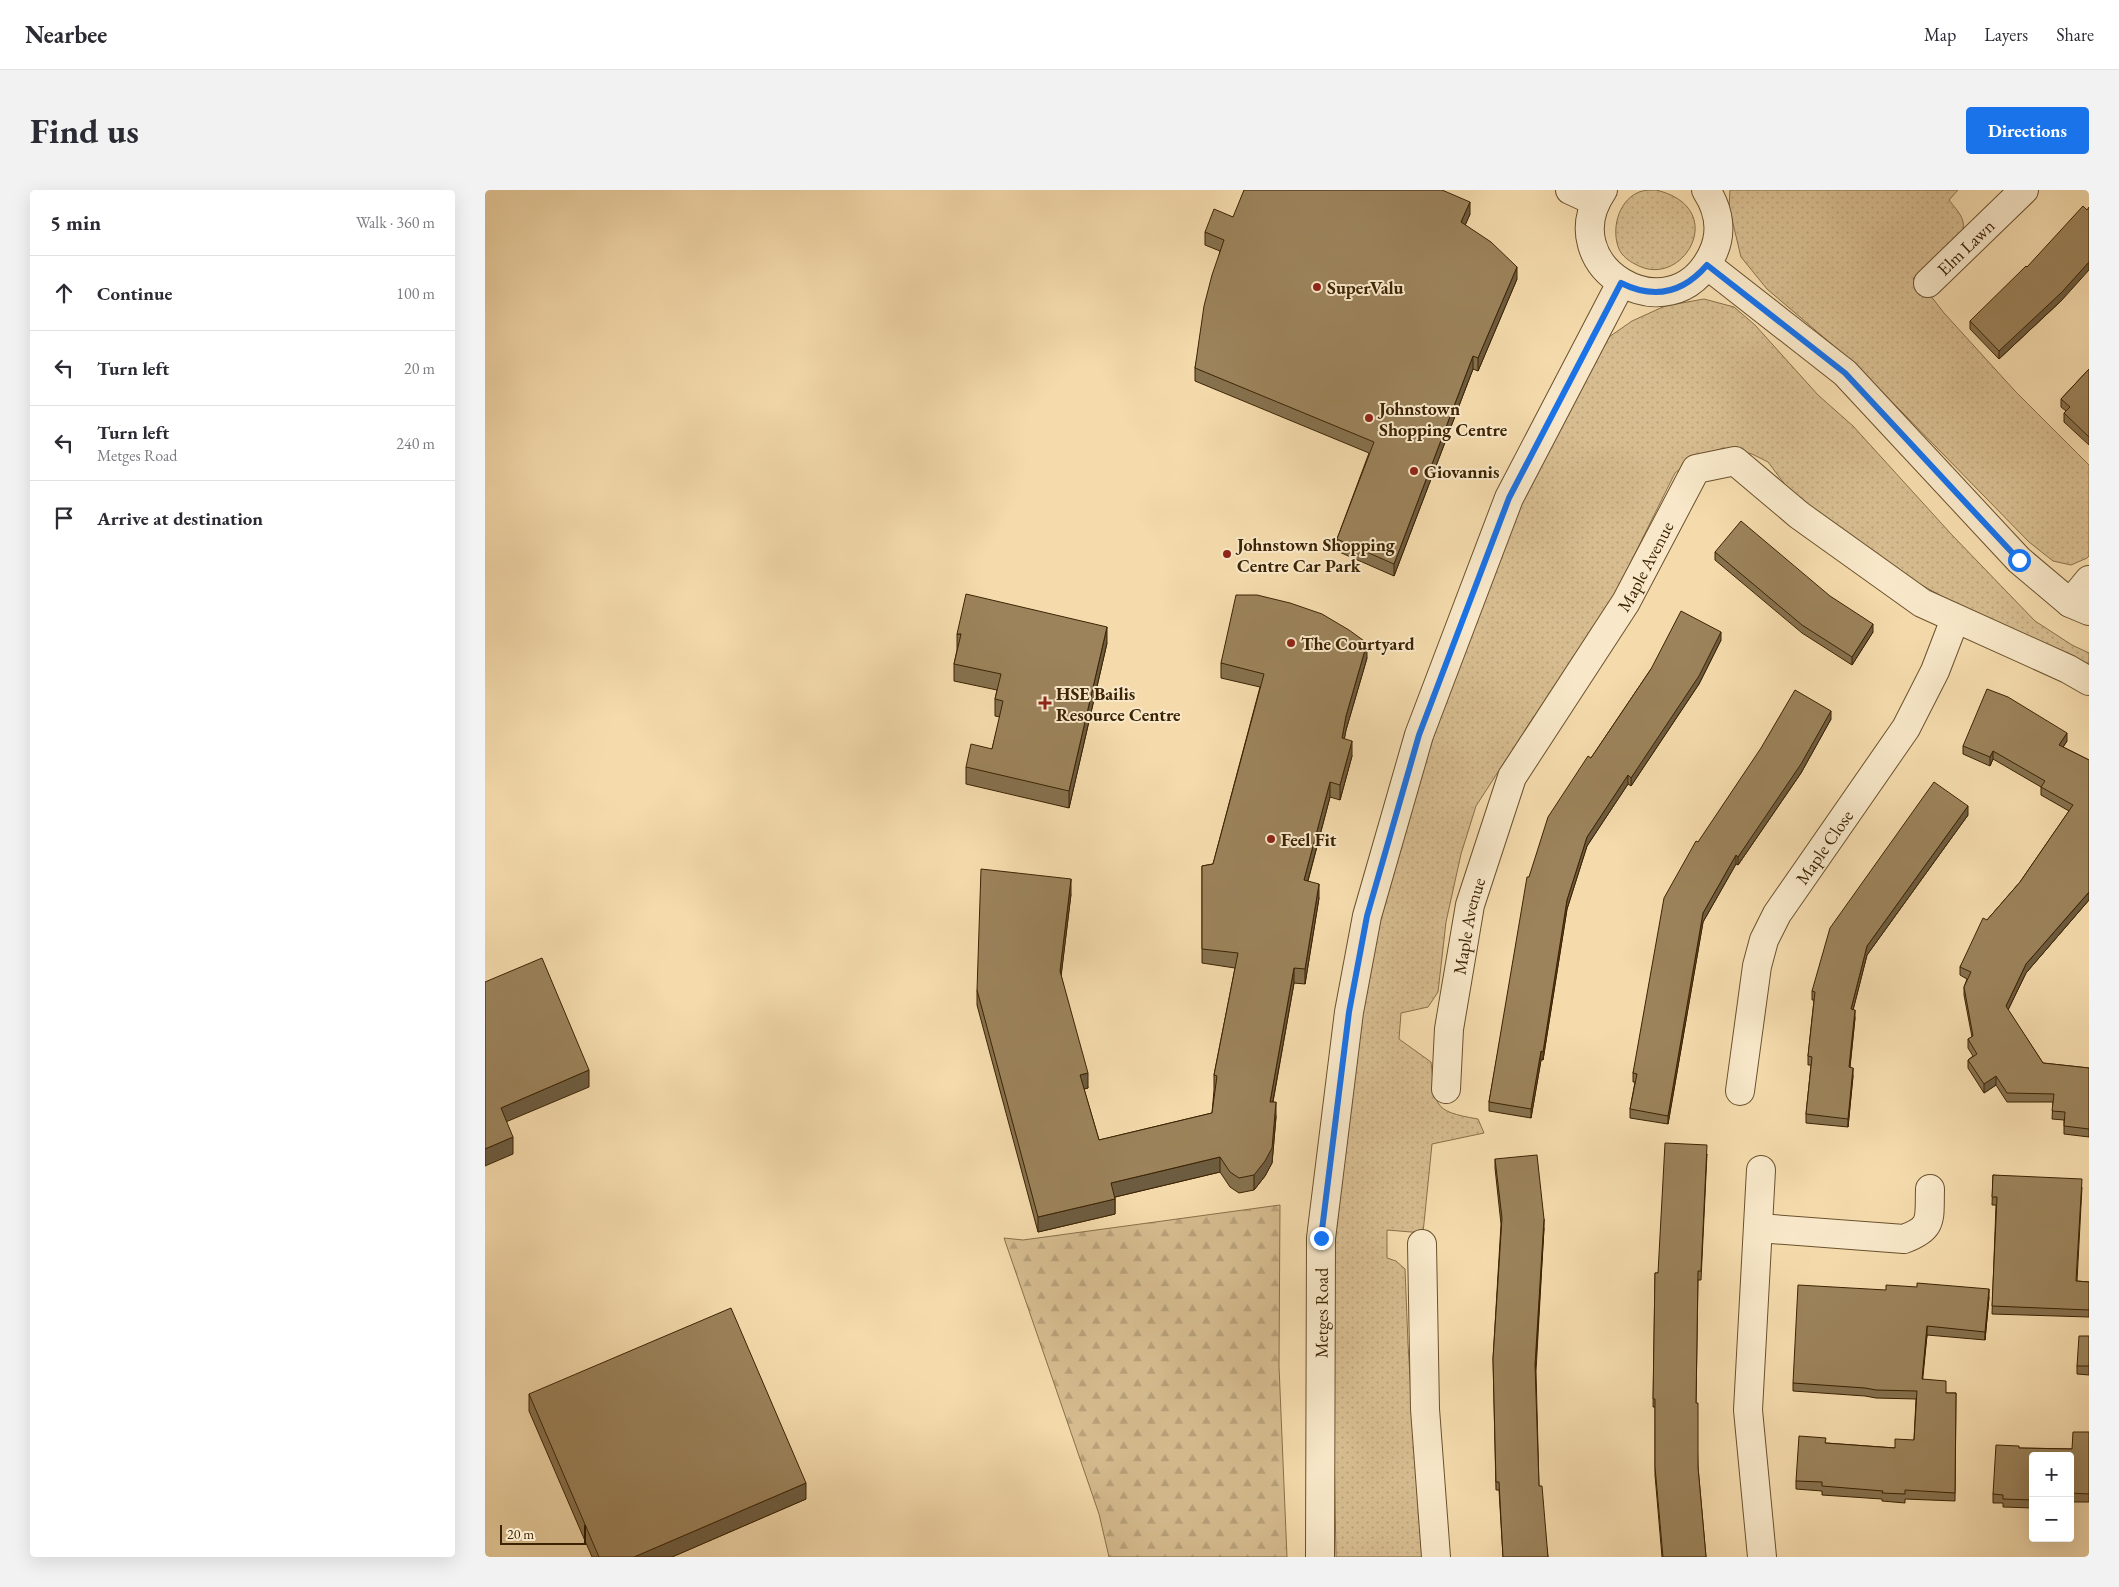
<!DOCTYPE html>
<html lang="en">
<head>
<meta charset="utf-8">
<style>
	:root { --surface:#fff; --page:#f2f2f3; --text:#2b2b33; --muted:#7c7c81; --line:#e1e1e2; --accent:#1a73e8 }
	body { margin:0; font-family:"EB Garamond",serif; background:var(--page); color:var(--text) }
	.controls { position:absolute; right:15px; bottom:15px; display:grid; overflow:hidden; border-radius:5px; box-shadow:0 5px 20px #0002 }
	.controls button { width:45px; height:45px; display:grid; place-items:center; padding:0; border:0; border-bottom:1px solid var(--line); background:var(--surface); color:var(--text); font:25px sans-serif }
	.scale { position:absolute; left:15px; bottom:12px; width:86px; box-sizing:border-box; padding-left:5px; border:2px solid #3c2303; border-top:0; font-size:14px; line-height:18px; white-space:nowrap; color:#3c2303; -webkit-text-stroke:4px #f8e8c9; paint-order:stroke }
	.stop { position:absolute; width:15px; height:15px; margin:-11px; border:4px solid #1a73e8; border-radius:50%; background:#fff }
	.stop.end { background:#1a73e8; border-color:#fff; box-shadow:0 1px 5px #0008 }
	.list { margin:0; padding:0; list-style:none }
	h2 { display:flex; justify-content:space-between; align-items:center; height:65px; margin:0; padding:0 20px; font-size:21px }
	h2 small { font-size:16px; font-weight:400; color:var(--muted) }
	.list li { display:grid; grid-template-columns:32px 1fr auto; gap:15px; align-items:center; box-sizing:border-box; height:75px; padding:0 20px; border-top:1px solid var(--line) }
	.list b { display:block; font-size:19px; white-space:nowrap }
	.list p { margin:0; font-size:16px; white-space:nowrap; color:var(--muted) }
	.list em { font-size:16px; font-style:normal; color:var(--muted) }
	.icon { flex:none; width:28px; height:28px; fill:none; stroke:currentColor; stroke-width:2; stroke-linecap:round; stroke-linejoin:round }
	.map { position:relative; flex:none; width:1604px; height:1367px; overflow:hidden; border-radius:5px }
	header { display:flex; align-items:center; gap:30px; box-sizing:border-box; height:70px; padding:0 25px; background:var(--surface); border-bottom:1px solid var(--line) }
	header strong { font-size:24px }
	nav { display:flex; gap:28px; margin-inline-start:auto; font-size:18px }
	.intro { display:flex; align-items:center; justify-content:space-between; box-sizing:border-box; height:120px; padding:0 30px }
	h1 { margin:0; font-size:35px }
	.button { padding:12px 22px; border-radius:5px; background:var(--accent); color:#fff; font-size:18px; font-weight:700 }
	main { display:flex; gap:30px; padding:0 30px }
	aside { flex:1; background:var(--surface); border-radius:5px; box-shadow:0 5px 20px #0002 }
	.map>svg:first-child { display:block }
	.grass { fill:url(#grass-dots); stroke:#897049 }
	.forest { fill:url(#forest-firs); stroke:#897049 }
	.lines { fill:none; stroke-linecap:round; stroke-linejoin:round }
	.minor-casing { stroke:#6a512d; stroke-width:30 }
	.minor { stroke:#f8e8c9; stroke-width:28 }
	.wall { fill:#86714e; stroke:#3c2303 }
	.shaded-wall { fill:#6d5c40; stroke:#3c2303 }
	.building { fill:#9c835b; stroke:#3c2303 }
	.route { stroke:#1a73e8; stroke-width:6 }
	.poi-dot { fill:#8f2418; stroke:#f8e8c9; stroke-width:2 }
	.labels { text-anchor:middle; dominant-baseline:central; stroke-width:4; stroke-linejoin:round; paint-order:stroke }
	.street-label { font-size:18px; fill:#3c2303; stroke:#f8e8c9 }
	.poi-label { font-size:18px; font-weight:bold; fill:#3c2303; stroke:#f8e8c9; text-anchor:start }
</style>
</head>
<body>
<header>
<strong>Nearbee</strong>
<nav><a>Map</a><a>Layers</a><a>Share</a></nav>
</header>
<div class="intro"><h1>Find us</h1><a class="button">Directions</a></div>
<main>
<aside>
<h2>5 min<small>Walk · 360 m</small></h2>
<ul class="list">
<li><svg class="icon" aria-label="ahead" viewBox="0 0 24 24"><path d="M12 20V5M6 11l6-6 6 6"/></svg><div><b>Continue</b></div><em>100 m</em></li>
<li><svg class="icon" aria-label="left" viewBox="0 0 24 24"><path d="M17 20v-9H6M10 6l-5 5 5 5"/></svg><div><b>Turn left</b></div><em>20 m</em></li>
<li><svg class="icon" aria-label="left" viewBox="0 0 24 24"><path d="M17 20v-9H6M10 6l-5 5 5 5"/></svg><div><b>Turn left</b><p>Metges Road</p></div><em>240 m</em></li>
<li><svg class="icon" aria-label="arrive" viewBox="0 0 24 24"><path d="M6 21V4h12l-3 4 3 4H6"/></svg><div><b>Arrive at destination</b></div></li>
</ul>
</aside>
<div class="map">
<svg width="1604" height="1367" viewBox="0 0 1604 1367">
	<defs>
		<pattern id="grass-dots" width="8" height="8" patternUnits="userSpaceOnUse" patternTransform="scale(1.25)"><rect width="8" height="8" fill="#d6bc8f"/><path d="M2 2h.1M6 6h.1" fill="none" stroke="#b9a17a" stroke-width="1.8" stroke-linecap="round"/></pattern>
		<pattern id="forest-firs" width="22" height="20" patternUnits="userSpaceOnUse" patternTransform="scale(1.25)"><rect width="22" height="20" fill="#d6bc8f"/><path d="M5 1l3.5 6h-7zM16 11l3.5 6h-7z" fill="#b9a17a"/></pattern>
	</defs>
	<rect width="100%" height="100%" fill="#f5dbac"/>
	<filter id="stains"><feTurbulence type="fractalNoise" baseFrequency=".004" numOctaves="4"/><feColorMatrix values="0 0 0 0 .2 0 0 0 0 .09 0 0 0 0 .02 0 0 0 .5 -.17"/></filter>
	<radialGradient id="worn" r=".72"><stop offset=".6" stop-color="#630" stop-opacity="0"/><stop offset="1" stop-color="#630" stop-opacity=".3"/></radialGradient>
	<g class="grass">
		<path d="M 1171,0 C 1247,18 1197,102 1150,74 C 1144,71 1137,66 1134,59 C 1126,40 1133,12 1152,3 C 1157,0 1166,0 1171,0 Z"/>
		<path d="M 1245,0 L 1473,0 L 1464,10 C 1473,22 1482,29 1477,44 L 1428,89 L 1442,101 L 1459,123 L 1530,201 L 1604,275 L 1604,366 L 1602,368 L 1586,375 L 1568,371 L 1544,352 L 1370,174 L 1282,99 L 1256,67 L 1244,17 Z"/>
		<path d="M 1219,109 L 1249,117 L 1270,135 L 1333,205 L 1368,236 L 1467,345 L 1550,431 L 1587,455 L 1604,463 L 1604,477 L 1487,423 L 1424,388 L 1307,304 L 1283,272 L 1267,264 L 1239,258 L 1211,267 L 1190,283 L 1118,428 L 1046,531 L 991,616 L 976,664 L 961,732 L 953,802 L 943,817 L 916,823 L 914,849 L 946,872 C 951,916 946,921 993,929 L 999,943 L 947,954 L 938,1043 L 902,1040 L 902,1068 L 911,1071 L 920,1079 L 923,1154 L 930,1268 L 942,1367 L 851,1367 L 847,1132 L 849,1062 L 875,832 L 886,758 L 926,605 L 1016,359 L 1062,260 L 1105,179 L 1124,147 L 1147,131 L 1180,116 Z"/>
	</g>
	<path class="forest" d="M 795,1015 L 794,1176 L 802,1367 L 624,1367 L 614,1324 L 519,1048 L 538,1050 Z"/>
	<g class="lines">
		<g class="minor-casing">
			<g id="minor">
				<path d="M 1085,0 L 1111,12"/>
				<path d="M 1118,0 C 1065,77 1186,148 1227,65 C 1238,43 1234,20 1221,0"/>
				<path d="M 1222,75 L 1360,183 L 1534,370 L 1585,413 L 1604,421"/>
				<path id="s1" d="M 1443,93 L 1539,0"/>
				<path d="M 1585,413 L 1604,390"/>
				<path id="s2" d="M 961,899 L 964,839 L 985,715 L 1027,587 L 1141,412 L 1211,279 L 1250,271 L 1314,325 L 1437,413 L 1583,479 L 1604,491"/>
				<path id="s3" d="M 1255,901 L 1272,776 L 1279,750 L 1292,724 L 1421,538 L 1450,481 L 1470,429"/>
				<path d="M 1276,980 L 1263,1220 L 1277,1367"/>
				<path d="M 1273,1038 L 1419,1049 C 1449,1038 1444,1029 1445,999"/>
				<path d="M 937,1054 L 940,1219 L 951,1367"/>
				<path id="s4" d="M 835,1367 L 836,1048 L 864,822 L 882,726 L 934,545 L 1024,308 L 1136,93"/>
			</g>
		</g>
		<use href="#minor" class="minor"/>
	</g>
	<g class="wall">
		<path d="M 985,24 L 980,35 L 1032,89 L 993,181 L 988,179 L 909,386 L 852,361 L 852,349 L 884,263 L 710,191 L 710,178 L 735,61 L 720,55 L 720,42 L 748,27 Z"/>
		<path d="M 1577,110 L 1514,169 L 1485,139 L 1485,131 Z"/>
		<path d="M 1604,179 L 1604,255 L 1579,232 L 1579,223 L 1581,221 L 1576,217 L 1576,209 Z"/>
		<path d="M 1230,362 L 1388,442 L 1367,475 L 1317,443 L 1230,370 Z"/>
		<path d="M 472,444 L 622,453 L 584,618 L 481,594 L 481,577 L 507,559 L 515,527 L 510,526 L 510,509 L 512,500 L 469,491 L 469,474 L 472,460 Z"/>
		<path d="M 1236,450 L 1214,494 L 1146,596 L 1143,594 L 1102,656 L 1082,719 L 1058,870 L 1056,870 L 1046,928 L 1004,921 L 1004,912 L 1044,687 L 1106,568 L 1166,479 Z"/>
		<path d="M 882,468 L 861,540 L 859,549 L 867,566 L 855,610 L 845,607 L 823,691 L 834,708 L 820,794 L 809,793 L 788,912 L 791,927 L 787,973 L 780,986 L 769,1000 L 754,1003 L 745,997 L 735,982 L 630,1007 L 630,1024 L 553,1042 L 492,815 L 492,800 L 586,704 L 576,785 L 603,898 L 599,899 L 614,950 L 727,923 L 729,900 L 729,885 L 750,778 L 717,773 L 717,676 L 728,674 L 775,497 L 736,488 L 736,473 Z"/>
		<path d="M 1346,529 L 1316,583 L 1253,675 L 1251,674 L 1218,732 L 1183,934 L 1145,928 L 1145,919 L 1150,892 L 1148,892 L 1148,883 L 1213,652 Z"/>
		<path d="M 1582,551 L 1578,557 L 1604,570 L 1604,710 L 1541,783 L 1523,820 L 1558,873 L 1604,878 L 1604,947 L 1579,944 L 1579,930 L 1567,929 L 1568,912 L 1522,912 L 1511,895 L 1499,903 L 1483,878 L 1483,870 L 1488,866 L 1483,858 L 1483,849 L 1487,847 L 1479,805 L 1479,797 L 1482,789 L 1475,785 L 1475,777 L 1502,730 L 1535,692 L 1584,621 L 1556,605 L 1556,597 L 1508,569 L 1505,576 L 1478,564 L 1478,556 Z"/>
		<path d="M 1483,625 L 1382,765 L 1368,820 L 1370,828 L 1365,877 L 1368,886 L 1363,937 L 1321,933 L 1321,924 L 1326,875 L 1323,875 L 1323,866 L 1329,810 L 1327,810 L 1327,801 Z"/>
		<path d="M 1222,964 L 1216,1090 L 1213,1090 L 1211,1213 L 1213,1277 L 1221,1367 L 1177,1367 L 1170,1285 L 1170,1217 L 1168,1217 L 1170,1083 L 1173,1083 Z"/>
		<path d="M 1010,969 L 1059,1038 L 1051,1181 L 1054,1296 L 1063,1367 L 1018,1367 L 1014,1300 L 1011,1300 L 1008,1169 L 1016,1034 L 1010,978 Z"/>
		<path d="M 1508,985 L 1597,997 L 1592,1091 L 1604,1092 L 1604,1127 L 1507,1124 L 1511,1015 L 1507,1015 Z"/>
		<path d="M 1401,1100 L 1504,1107 L 1500,1150 L 1442,1145 L 1437,1189 L 1461,1203 L 1471,1203 L 1470,1311 L 1420,1309 L 1420,1313 L 1397,1311 L 1397,1309 L 1337,1305 L 1337,1301 L 1311,1299 L 1311,1291 L 1341,1253 L 1410,1258 L 1429,1250 L 1431,1209 L 1391,1208 L 1380,1206 L 1308,1201 L 1308,1193 Z"/>
		<path d="M 1604,1146 L 1604,1185 L 1592,1184 L 1592,1176 Z"/>
		<path d="M 44,1204 L 321,1309 L 187,1367 L 107,1367 L 44,1221 Z"/>
		<path d="M 1604,1242 L 1604,1312 L 1585,1312 L 1585,1266 L 1548,1266 L 1548,1318 L 1518,1317 L 1518,1313 L 1508,1313 L 1508,1304 L 1534,1258 L 1587,1259 Z"/>
	</g>
	<g class="shaded-wall">
		<path d="M 985,12 L 985,24 L 976,45 L 976,32 Z"/>
		<path d="M 1604,72 L 1604,80 L 1577,110 L 1514,169 L 1514,161 Z"/>
		<path d="M 1032,77 L 1032,89 L 993,181 L 993,168 Z"/>
		<path d="M 988,166 L 988,179 L 909,386 L 909,374 Z"/>
		<path d="M 1388,434 L 1388,442 L 1367,475 L 1367,467 Z"/>
		<path d="M 622,437 L 622,453 L 584,618 L 584,601 Z"/>
		<path d="M 1236,442 L 1236,450 L 1214,494 L 1146,596 L 1146,588 Z"/>
		<path d="M 882,453 L 882,468 L 861,540 L 857,563 L 857,548 L 861,526 Z"/>
		<path d="M 1346,521 L 1346,529 L 1316,583 L 1253,675 L 1253,667 Z"/>
		<path d="M 1582,543 L 1582,551 L 1574,563 L 1574,555 Z"/>
		<path d="M 867,551 L 867,566 L 855,610 L 855,595 Z"/>
		<path d="M 1508,561 L 1508,569 L 1505,576 L 1505,567 Z"/>
		<path d="M 1143,585 L 1143,594 L 1102,656 L 1082,719 L 1058,870 L 1058,862 L 1082,710 L 1102,647 Z"/>
		<path d="M 845,592 L 845,607 L 819,705 L 819,690 Z"/>
		<path d="M 1483,616 L 1483,625 L 1382,765 L 1366,828 L 1366,819 L 1382,756 Z"/>
		<path d="M 1251,665 L 1251,674 L 1218,732 L 1183,934 L 1183,926 L 1218,723 Z"/>
		<path d="M 586,689 L 586,704 L 575,795 L 575,781 Z"/>
		<path d="M 834,694 L 834,708 L 820,794 L 820,779 Z"/>
		<path d="M 1604,702 L 1604,710 L 1541,783 L 1521,824 L 1521,816 L 1541,774 Z"/>
		<path d="M 809,778 L 809,793 L 785,927 L 785,912 Z"/>
		<path d="M 1370,820 L 1370,828 L 1364,886 L 1364,877 Z"/>
		<path d="M 1056,861 L 1056,870 L 1046,928 L 1046,919 Z"/>
		<path d="M 1368,878 L 1368,886 L 1363,937 L 1363,929 Z"/>
		<path d="M 104,880 L 104,897 L 16,934 L 16,918 Z"/>
		<path d="M 603,883 L 603,898 L 595,900 L 595,885 Z"/>
		<path d="M 1511,886 L 1511,895 L 1499,903 L 1499,894 Z"/>
		<path d="M 791,912 L 791,927 L 787,973 L 780,986 L 769,1000 L 769,985 Z"/>
		<path d="M 28,947 L 28,964 L 0,976 L 0,959 Z"/>
		<path d="M 735,967 L 735,982 L 626,1008 L 626,993 Z"/>
		<path d="M 630,1009 L 630,1024 L 553,1042 L 553,1027 Z"/>
		<path d="M 1059,1029 L 1059,1038 L 1050,1184 L 1050,1175 Z"/>
		<path d="M 1504,1099 L 1504,1107 L 1500,1150 L 1500,1142 Z"/>
		<path d="M 1442,1136 L 1442,1145 L 1437,1197 L 1437,1189 Z"/>
		<path d="M 321,1293 L 321,1309 L 187,1367 L 149,1367 Z"/>
	</g>
	<g class="building">
		<path d="M 759,0 L 957,0 L 985,12 L 976,32 L 1006,52 L 1032,77 L 993,168 L 988,166 L 909,374 L 852,349 L 889,252 L 710,178 L 719,116 L 727,85 L 739,50 L 720,42 L 729,19 L 748,27 Z"/>
		<path d="M 1598,16 L 1602,20 L 1604,17 L 1604,72 L 1577,102 L 1514,161 L 1485,131 L 1541,76 L 1542,77 Z"/>
		<path d="M 1604,179 L 1604,247 L 1579,223 L 1585,217 L 1576,209 Z"/>
		<path d="M 1256,331 L 1345,406 L 1388,434 L 1367,467 L 1317,435 L 1230,362 Z"/>
		<path d="M 481,404 L 622,437 L 584,601 L 481,577 L 486,554 L 507,559 L 518,511 L 510,509 L 516,484 L 469,474 L 476,444 L 472,444 Z"/>
		<path d="M 751,405 L 772,405 L 805,413 L 837,424 L 864,440 L 882,453 L 861,526 L 857,548 L 867,551 L 855,595 L 845,592 L 819,690 L 834,694 L 820,779 L 809,778 L 785,912 L 791,912 L 787,958 L 780,971 L 769,985 L 754,988 L 745,982 L 735,967 L 626,993 L 630,1009 L 553,1027 L 492,800 L 496,679 L 586,689 L 575,781 L 603,883 L 595,885 L 614,950 L 727,923 L 732,886 L 729,885 L 753,763 L 717,759 L 717,676 L 728,674 L 779,484 L 736,473 Z"/>
		<path d="M 1196,421 L 1236,442 L 1214,486 L 1146,588 L 1143,585 L 1102,647 L 1082,710 L 1058,862 L 1056,861 L 1046,919 L 1004,912 L 1042,687 L 1044,687 L 1063,627 L 1103,566 L 1106,568 L 1166,479 Z"/>
		<path d="M 1502,499 L 1523,507 L 1582,543 L 1574,555 L 1604,570 L 1604,702 L 1541,774 L 1521,816 L 1558,873 L 1604,878 L 1604,939 L 1579,936 L 1580,922 L 1567,921 L 1569,904 L 1522,903 L 1511,886 L 1499,894 L 1483,870 L 1492,864 L 1483,849 L 1488,846 L 1479,797 L 1486,782 L 1475,777 L 1498,728 L 1502,730 L 1535,692 L 1588,615 L 1556,597 L 1560,591 L 1508,561 L 1505,567 L 1478,556 Z"/>
		<path d="M 1310,500 L 1346,521 L 1316,574 L 1253,667 L 1251,665 L 1218,723 L 1183,926 L 1145,919 L 1152,884 L 1148,883 L 1179,708 L 1211,651 L 1213,652 L 1276,558 Z"/>
		<path d="M 1449,592 L 1483,616 L 1382,756 L 1366,819 L 1370,820 L 1364,877 L 1368,878 L 1363,929 L 1321,924 L 1327,867 L 1323,866 L 1330,802 L 1327,801 L 1345,738 Z"/>
		<path d="M 57,768 L 104,880 L 16,918 L 28,947 L 0,959 L 0,792 Z"/>
		<path d="M 1180,953 L 1222,955 L 1216,1081 L 1213,1081 L 1211,1213 L 1213,1213 L 1213,1277 L 1221,1367 L 1178,1367 L 1170,1277 L 1170,1209 L 1168,1209 L 1170,1083 L 1173,1083 Z"/>
		<path d="M 1052,965 L 1059,1029 L 1050,1175 L 1054,1296 L 1057,1296 L 1063,1367 L 1018,1367 L 1014,1292 L 1011,1292 L 1008,1169 L 1017,1028 L 1010,969 Z"/>
		<path d="M 1508,985 L 1597,989 L 1591,1091 L 1604,1092 L 1604,1120 L 1507,1116 L 1512,1007 L 1507,1007 Z"/>
		<path d="M 1432,1093 L 1504,1099 L 1500,1142 L 1442,1136 L 1437,1189 L 1461,1191 L 1461,1203 L 1471,1203 L 1470,1303 L 1420,1300 L 1420,1304 L 1397,1303 L 1398,1301 L 1337,1296 L 1337,1292 L 1311,1291 L 1314,1246 L 1341,1248 L 1340,1253 L 1410,1258 L 1410,1249 L 1429,1250 L 1432,1201 L 1391,1200 L 1380,1198 L 1308,1193 L 1313,1095 L 1401,1100 L 1401,1095 L 1432,1097 Z"/>
		<path d="M 246,1118 L 321,1293 L 149,1367 L 114,1367 L 44,1204 Z"/>
		<path d="M 1594,1146 L 1604,1146 L 1604,1176 L 1592,1176 Z"/>
		<path d="M 1588,1242 L 1604,1242 L 1604,1304 L 1585,1303 L 1585,1266 L 1548,1266 L 1548,1310 L 1518,1309 L 1518,1305 L 1508,1304 L 1511,1255 L 1534,1256 L 1534,1258 L 1587,1259 Z"/>
	</g>
	<g class="lines">
		<path class="route" d="M 836,1048 L 864,822 L 882,726 L 934,545 L 1024,308 L 1136,93 C 1170,110 1198,103 1222,75 L 1360,183 L 1534,370"/>
	</g>
	<g class="poi-dot">
		<circle cx="832" cy="97" r="5"/>
		<circle cx="884" cy="228" r="5"/>
		<circle cx="929" cy="281" r="5"/>
		<circle cx="742" cy="364" r="5"/>
		<circle cx="806" cy="453" r="5"/>
		<path d="M557.5 505.5h5v5h5v5h-5v5h-5v-5h-5v-5h5z"/>
		<circle cx="786" cy="649" r="5"/>
	</g>
	<g class="labels">
		<g class="street-label">
			<text stroke="none"><textPath href="#s1" startOffset="52">Elm Lawn</textPath></text>
			<text stroke="none"><textPath href="#s2" startOffset="570">Maple Avenue</textPath></text>
			<text stroke="none"><textPath href="#s3" startOffset="264">Maple Close</textPath></text>
			<text stroke="none"><textPath href="#s2" startOffset="165">Maple Avenue</textPath></text>
			<text stroke="none"><textPath href="#s4" startOffset="244">Metges Road</textPath></text>
		</g>
		<g class="poi-label">
			<text x="842" y="97">SuperValu</text>
			<text x="894" y="218">Johnstown<tspan x="894" dy="21">Shopping Centre</tspan></text>
			<text x="939" y="281">Giovannis</text>
			<text x="752" y="354">Johnstown Shopping<tspan x="752" dy="21">Centre Car Park</tspan></text>
			<text x="816" y="453">The Courtyard</text>
			<text x="571" y="503">HSE Bailis<tspan x="571" dy="21">Resource Centre</tspan></text>
			<text x="796" y="649">Feel Fit</text>
		</g>
	</g>
	<rect width="100%" height="100%" filter="url(#stains)"/>
	<rect width="100%" height="100%" fill="url(#worn)"/>
</svg>
<div class="controls">
<button>+</button>
<button>−</button>
</div>
<div class="scale">20 m</div>
<div class="stop" style="left:1534px;top:370px"></div>
<div class="stop end" style="left:836px;top:1048px"></div>
</div>
</main>
</body>
</html>
